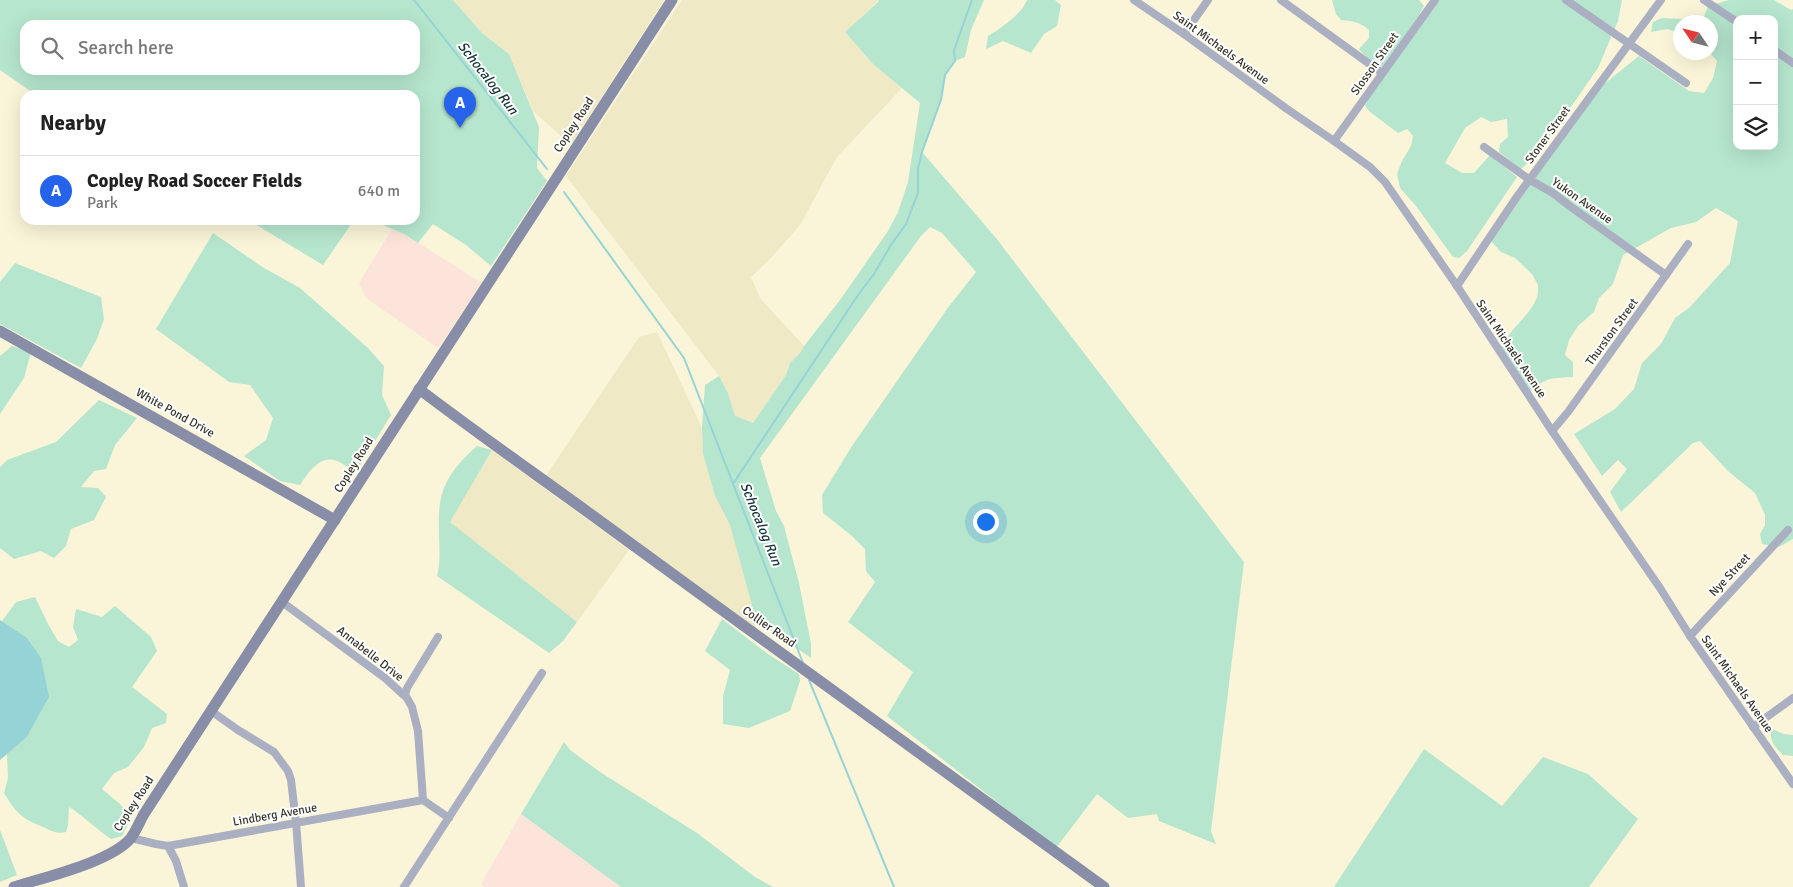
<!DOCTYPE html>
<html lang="en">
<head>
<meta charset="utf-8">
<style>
	:root { --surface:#fff; --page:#f2f2f2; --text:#222; --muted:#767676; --line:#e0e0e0; --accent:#2563eb }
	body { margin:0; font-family:Signika,sans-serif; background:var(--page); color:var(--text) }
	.controls { position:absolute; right:15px; top:15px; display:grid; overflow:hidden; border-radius:10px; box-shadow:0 5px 20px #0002 }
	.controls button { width:45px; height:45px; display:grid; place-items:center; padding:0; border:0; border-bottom:1px solid var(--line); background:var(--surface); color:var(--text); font:25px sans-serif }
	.compass { position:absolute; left:1673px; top:15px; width:45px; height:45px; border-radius:50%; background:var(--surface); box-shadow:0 5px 20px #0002; rotate:305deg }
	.you { position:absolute; left:985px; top:521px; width:18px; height:18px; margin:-12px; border:4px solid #fff; border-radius:50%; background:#1a73e8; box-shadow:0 0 0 8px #1a73e833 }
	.badge { display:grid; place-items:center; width:32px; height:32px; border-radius:50%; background:var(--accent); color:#fff; font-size:16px; font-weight:700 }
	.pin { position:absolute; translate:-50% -41px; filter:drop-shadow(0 1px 2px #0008) }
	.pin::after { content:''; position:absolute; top:26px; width:18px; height:15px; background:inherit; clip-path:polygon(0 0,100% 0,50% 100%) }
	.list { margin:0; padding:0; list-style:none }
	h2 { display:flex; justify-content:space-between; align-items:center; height:65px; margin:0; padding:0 20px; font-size:21px }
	h2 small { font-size:16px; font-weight:400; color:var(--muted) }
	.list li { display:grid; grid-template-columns:32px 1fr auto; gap:15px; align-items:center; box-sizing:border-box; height:70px; padding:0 20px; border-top:1px solid var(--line) }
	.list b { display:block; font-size:19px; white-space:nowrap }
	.list p { margin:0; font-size:16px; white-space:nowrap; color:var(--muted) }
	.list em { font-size:16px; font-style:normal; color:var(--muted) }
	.icon { flex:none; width:28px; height:28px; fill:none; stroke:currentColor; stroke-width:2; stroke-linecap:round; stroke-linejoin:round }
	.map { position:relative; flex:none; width:1793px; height:887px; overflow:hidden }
	.search { position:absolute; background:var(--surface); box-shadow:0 5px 20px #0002; left:20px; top:20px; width:400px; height:55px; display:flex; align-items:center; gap:12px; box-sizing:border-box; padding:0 18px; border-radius:15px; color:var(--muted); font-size:19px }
	.panel { position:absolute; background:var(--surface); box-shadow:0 5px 20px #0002; left:20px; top:90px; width:400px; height:135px; border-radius:15px }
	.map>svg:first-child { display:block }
	.commercial { fill:#fde4db }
	.built { fill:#efe9c6 }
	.green { fill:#b6e6cd; fill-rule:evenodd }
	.water { fill:#96d3d6 }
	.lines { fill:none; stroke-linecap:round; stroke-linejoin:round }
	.stream { stroke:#96d3d6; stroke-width:2 }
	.street { stroke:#abafc2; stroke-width:8 }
	.secondary { stroke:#888da8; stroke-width:11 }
	.labels { text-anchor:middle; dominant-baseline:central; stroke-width:4; stroke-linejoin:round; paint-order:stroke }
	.street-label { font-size:12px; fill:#37362a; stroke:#fff }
	.water-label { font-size:14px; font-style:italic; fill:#163537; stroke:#fff }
</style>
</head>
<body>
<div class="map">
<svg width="1793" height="887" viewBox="0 0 1793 887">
	<rect width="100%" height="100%" fill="#faf5d8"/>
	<g class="commercial">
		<path d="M 392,229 L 404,234 L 482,283 L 438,348 L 366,298 L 359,283 Z"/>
		<path d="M 521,814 L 621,887 L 484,887 L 481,884 Z"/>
	</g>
	<g class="built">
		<path d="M 453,0 L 664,0 L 571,145 L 533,111 L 509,54 L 483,34 Z"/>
		<path d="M 682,0 L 879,0 L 845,32 L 873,64 L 902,88 L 837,157 L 800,225 L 771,258 L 751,277 L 760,298 L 804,346 L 800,353 L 790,363 L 786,375 L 753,423 L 735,416 L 728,393 L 719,376 L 566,176 Z"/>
		<path d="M 657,332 L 702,428 L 703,454 L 715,496 L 730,525 L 756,620 L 756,634 L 543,480 L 639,337 Z"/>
		<path d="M 492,450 L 628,549 L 627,553 L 577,622 L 449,522 Z"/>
	</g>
	<g class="green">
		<path d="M 0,0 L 453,0 L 483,34 L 509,54 L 539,127 L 537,168 L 547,181 L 491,266 L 466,245 L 433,224 L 418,243 L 404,234 L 371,220 L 415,220 L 415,95 L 36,95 L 0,70 ZM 25,25 L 415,25 L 415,70 L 25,70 Z"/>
		<path d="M 879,0 L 984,0 L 971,30 L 965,57 L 955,61 L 945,75 L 941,100 L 922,152 L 996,238 L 1244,562 L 1211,831 L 1216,844 L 1159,821 L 1157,814 L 1128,818 L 1097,794 L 1056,848 L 887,716 L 913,672 L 848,622 L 875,582 L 866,571 L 865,549 L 852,536 L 823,513 L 822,495 L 852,446 L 947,309 L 976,272 L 942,233 L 930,227 L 921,236 L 760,458 L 776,511 L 784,526 L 799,583 L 811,644 L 811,658 L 756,620 L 730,525 L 715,496 L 703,454 L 702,428 L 705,385 L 719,376 L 728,393 L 735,416 L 753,423 L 786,375 L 790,363 L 800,353 L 804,346 L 840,300 L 888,231 L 898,212 L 908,182 L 920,103 L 873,64 L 845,32 L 878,2 Z"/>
		<path d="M 1027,0 L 1055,0 L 1061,5 L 1057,26 L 1044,34 L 1031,53 L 1003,41 L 986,49 L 988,36 C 1000,29 1022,14 1027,0 Z"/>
		<path d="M 1332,0 L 1419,0 L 1424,6 L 1418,17 L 1384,66 L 1381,67 L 1368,59 L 1359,49 L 1369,38 L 1369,30 C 1360,22 1353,21 1341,20 L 1336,14 Z"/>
		<path d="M 1438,0 L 1622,0 L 1618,21 L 1598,68 L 1538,154 L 1521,169 L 1499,152 L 1500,144 L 1508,137 L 1507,119 L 1491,122 L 1481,117 L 1465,128 L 1445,163 L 1462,173 L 1474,173 L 1490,155 L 1517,177 L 1467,251 L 1459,258 L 1453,257 L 1416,206 L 1400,188 L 1397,174 L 1402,161 L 1411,146 L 1413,136 L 1407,129 L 1398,133 L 1370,112 L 1365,106 L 1369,98 Z"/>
		<path d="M 1729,0 L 1774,0 L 1791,10 L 1793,9 L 1793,539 L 1779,547 L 1762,544 L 1760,534 L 1765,525 L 1765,515 L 1755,493 L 1729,472 L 1700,441 L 1693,443 L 1621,512 L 1610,492 L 1627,469 L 1618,460 L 1602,476 L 1574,434 L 1615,409 L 1634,389 L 1642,363 L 1661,344 L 1675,318 L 1689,308 L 1730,263 L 1738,221 L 1716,208 L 1696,222 L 1671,228 L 1623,255 L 1613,284 L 1599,298 L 1594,312 L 1578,326 L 1569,340 L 1565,355 L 1573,362 L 1573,377 C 1553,378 1545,377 1530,392 L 1501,348 C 1509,329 1531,315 1537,297 C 1538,294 1538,289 1538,285 L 1532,274 L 1515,258 L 1501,252 L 1491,241 L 1520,198 L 1604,84 L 1639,56 L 1689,91 L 1704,93 L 1713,78 L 1717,61 L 1710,53 L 1710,22 L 1702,22 L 1708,6 ZM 1737,19 L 1774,19 L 1774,146 L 1737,146 Z"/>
		<path d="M 1662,18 L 1683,19 L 1700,22 L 1680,22 L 1680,33 L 1667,29 L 1651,32 L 1653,22 Z"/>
		<path d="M 248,220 L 354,220 L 323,265 Z"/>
		<path d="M 213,233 L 264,268 L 300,288 L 368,348 L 384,366 L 382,395 L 391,415 L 356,472 C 349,469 342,462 334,460 C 319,456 307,474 300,485 L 280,481 L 244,456 L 266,440 L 273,418 L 250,385 L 229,382 L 156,329 Z"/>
		<path d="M 15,263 L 101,297 L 104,319 L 97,339 L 81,368 L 0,324 L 0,282 Z"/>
		<path d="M 12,346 L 31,352 L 24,378 L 0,414 L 0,356 Z"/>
		<path d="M 99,400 L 137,418 L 115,445 L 106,469 L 94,471 L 81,487 L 98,488 L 106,497 L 94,520 L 71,529 L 66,546 L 54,558 L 41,551 L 14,559 L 0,548 L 0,467 L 7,460 L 56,442 Z"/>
		<path d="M 477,446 L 492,450 L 450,522 L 577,622 L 563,641 L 549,653 L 437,576 C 441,560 439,546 439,530 C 437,490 448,472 477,446 Z"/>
		<path d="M 35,597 L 48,624 L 58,641 L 69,647 L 78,640 L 73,627 L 76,609 L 102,617 L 115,606 L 151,637 L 157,651 L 132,687 L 167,714 L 166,723 L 152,728 L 144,747 L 128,767 L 114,773 L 102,789 L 120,804 L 131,818 L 122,836 L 111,839 C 96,829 84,816 69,807 L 68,825 L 66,832 C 56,834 52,831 43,827 C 21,818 16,813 4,793 L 8,778 L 7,754 L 26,738 L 2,621 L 16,602 Z"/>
		<path d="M 722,619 L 768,654 L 799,674 L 800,681 L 790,711 L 749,728 L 723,724 L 723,696 L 730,670 L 705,651 Z"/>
		<path d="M 1772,729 L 1784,734 L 1793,735 L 1793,756 L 1783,755 C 1775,747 1768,740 1772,729 Z"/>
		<path d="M 564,742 L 570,750 L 600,772 L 697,833 L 755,877 L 773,887 L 621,887 L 521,814 Z"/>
		<path d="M 1424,749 L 1502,806 L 1543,757 L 1588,774 L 1638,819 L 1589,887 L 1334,887 Z"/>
		<path d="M 0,830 L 17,875 L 0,882 Z"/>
	</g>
	<path class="water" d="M 0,620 L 27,638 L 41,658 L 49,697 L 26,738 L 0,760 Z"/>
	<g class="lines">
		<g class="stream">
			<path d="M 414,0 L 547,169"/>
			<path d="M 564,192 L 684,358 L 803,663"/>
			<path d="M 733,484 L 858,295 L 874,274 L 891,245 L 906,224 L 918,193 L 918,169 L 922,152 L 941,100 L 945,75 L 955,61 L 954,50 L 972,0"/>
			<path d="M 809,680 L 894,887"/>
		</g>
		<g class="street">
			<path d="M 1134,0 L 1184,34 L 1287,109 L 1334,141 L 1370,167 L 1385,182 L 1457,286 L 1552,431 L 1660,588 L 1690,636 L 1793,784"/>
			<path d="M 1281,0 L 1382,73"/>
			<path d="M 1566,0 L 1686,83"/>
			<path d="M 1704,0 L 1737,22"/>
			<path d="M 1184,34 L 1208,0"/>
			<path d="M 1774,50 L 1793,63"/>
			<path d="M 1334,141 L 1435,0"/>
			<path d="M 1484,147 L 1530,180 L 1553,193 L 1571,207 L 1666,275"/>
			<path d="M 1457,286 L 1516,198 L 1661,0"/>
			<path d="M 1552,431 L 1568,412 L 1688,244"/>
			<path d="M 282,602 L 385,678 L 407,698 L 412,707 L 418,731 L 423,800"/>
			<path d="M 1690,636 L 1788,530"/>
			<path d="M 405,695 L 407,688 L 438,637"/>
			<path d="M 211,711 L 238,730 L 274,752 L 288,771 L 291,780 L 296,822 L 301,887"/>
			<path d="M 1753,727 L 1793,698"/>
			<path d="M 423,800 L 449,818"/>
			<path d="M 131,838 L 156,844 L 168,846 L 423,800"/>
			<path d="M 168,846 L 176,861 L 184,887"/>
			<path d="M 404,887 L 542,673"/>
		</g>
		<g class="secondary">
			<path d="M 0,331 L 335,520"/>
			<path d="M 419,389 C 482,437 547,482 611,529 C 775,649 940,768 1104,887"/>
			<path d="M 14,887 C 45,877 111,862 131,838 C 136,831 140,821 144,814 L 672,0"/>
		</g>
	</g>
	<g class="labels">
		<g class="street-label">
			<text transform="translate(1221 48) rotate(36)">Saint Michaels Avenue</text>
			<text transform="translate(1375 64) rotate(-55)">Slosson Street</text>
			<text transform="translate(574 125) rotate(-57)">Copley Road</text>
			<text transform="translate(1548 135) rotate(-54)">Stoner Street</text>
			<text transform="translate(1582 201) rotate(35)">Yukon Avenue</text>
			<text transform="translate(1612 332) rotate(-54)">Thurston Street</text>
			<text transform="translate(1511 349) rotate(56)">Saint Michaels Avenue</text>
			<text transform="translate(175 413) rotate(29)">White Pond Drive</text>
			<text transform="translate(354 465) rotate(-58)">Copley Road</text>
			<text transform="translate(1730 575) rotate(-47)">Nye Street</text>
			<text transform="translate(769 627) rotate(35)">Collier Road</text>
			<text transform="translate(370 654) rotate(38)">Annabelle Drive</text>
			<text transform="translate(1737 684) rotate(55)">Saint Michaels Avenue</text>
			<text transform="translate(134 804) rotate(-57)">Copley Road</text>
			<text transform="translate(275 815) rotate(-10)">Lindberg Avenue</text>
		</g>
		<g class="water-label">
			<text transform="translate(488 78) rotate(52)">Schocalog Run</text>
			<text transform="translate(761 524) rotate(68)">Schocalog Run</text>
		</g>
	</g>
</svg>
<div class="controls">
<button>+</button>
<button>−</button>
<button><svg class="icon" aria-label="layers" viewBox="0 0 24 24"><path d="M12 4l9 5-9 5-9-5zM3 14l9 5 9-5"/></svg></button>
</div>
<svg class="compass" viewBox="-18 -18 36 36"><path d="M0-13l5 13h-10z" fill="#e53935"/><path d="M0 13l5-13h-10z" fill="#767676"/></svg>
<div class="you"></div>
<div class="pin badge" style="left:460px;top:128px">A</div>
<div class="search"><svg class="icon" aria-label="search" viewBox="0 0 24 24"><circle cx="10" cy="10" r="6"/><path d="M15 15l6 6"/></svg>Search here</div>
<section class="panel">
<h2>Nearby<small></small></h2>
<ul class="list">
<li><span class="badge">A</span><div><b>Copley Road Soccer Fields</b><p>Park</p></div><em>640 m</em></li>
</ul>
</section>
</div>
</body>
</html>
